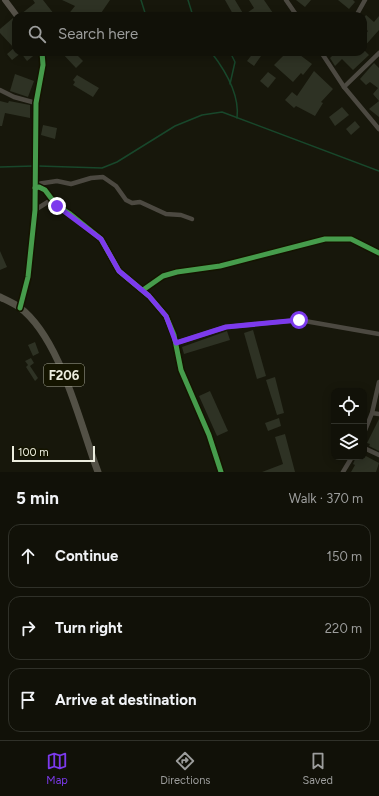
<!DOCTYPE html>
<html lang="en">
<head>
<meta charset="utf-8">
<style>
	:root { --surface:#111108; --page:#1a1a12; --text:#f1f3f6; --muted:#9c9d9c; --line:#303129; --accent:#7c3aed }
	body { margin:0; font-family:Figtree,sans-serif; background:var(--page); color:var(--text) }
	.controls { position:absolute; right:12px; bottom:12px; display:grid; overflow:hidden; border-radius:8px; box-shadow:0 2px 10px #0003 }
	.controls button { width:36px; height:36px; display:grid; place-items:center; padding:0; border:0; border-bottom:1px solid var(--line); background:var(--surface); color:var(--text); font:20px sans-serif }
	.scale { position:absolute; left:12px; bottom:10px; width:83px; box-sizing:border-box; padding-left:4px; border:2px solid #ecedde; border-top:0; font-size:11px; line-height:14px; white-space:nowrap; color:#ecedde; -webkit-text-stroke:3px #141400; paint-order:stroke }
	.stop { position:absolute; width:12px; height:12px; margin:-9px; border:3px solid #7c3aed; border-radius:50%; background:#fff }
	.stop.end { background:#7c3aed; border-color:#fff; box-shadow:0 1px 4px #0008 }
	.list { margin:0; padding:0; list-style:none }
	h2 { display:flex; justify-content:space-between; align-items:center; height:52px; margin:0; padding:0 16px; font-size:17px }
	h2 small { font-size:13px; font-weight:400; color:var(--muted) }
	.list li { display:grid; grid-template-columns:26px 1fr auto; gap:12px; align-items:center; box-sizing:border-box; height:64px; margin:0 8px 8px; padding:0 8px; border:1px solid var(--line); border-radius:12px }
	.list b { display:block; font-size:15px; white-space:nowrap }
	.list em { font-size:13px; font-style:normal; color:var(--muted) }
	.icon { flex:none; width:22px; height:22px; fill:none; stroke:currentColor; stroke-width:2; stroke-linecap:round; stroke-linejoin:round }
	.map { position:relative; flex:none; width:379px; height:472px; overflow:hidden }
	.search { position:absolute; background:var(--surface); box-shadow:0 2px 10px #0003; left:12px; right:12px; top:12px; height:44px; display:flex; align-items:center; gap:10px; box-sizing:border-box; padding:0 14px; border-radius:12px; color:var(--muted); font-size:15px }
	.sheet { height:268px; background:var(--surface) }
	nav { display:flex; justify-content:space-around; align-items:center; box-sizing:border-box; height:56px; border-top:1px solid var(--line); background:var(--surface); font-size:11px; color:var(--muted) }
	nav a { display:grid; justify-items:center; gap:2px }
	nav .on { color:var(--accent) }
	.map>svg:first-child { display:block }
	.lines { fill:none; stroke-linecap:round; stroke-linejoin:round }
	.stream { stroke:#18472b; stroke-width:1.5 }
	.building { fill:#2e3224 }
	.street { stroke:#4c4941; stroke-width:4.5 }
	.secondary { stroke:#57534a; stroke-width:6 }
	.primary { stroke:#535146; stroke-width:7 }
	.cycleway-casing { stroke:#141400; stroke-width:8 }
	.cycleway { stroke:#469c4c; stroke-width:5 }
	.route { stroke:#7c3aed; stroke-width:5 }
	.labels { text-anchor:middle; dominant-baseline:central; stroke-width:4; stroke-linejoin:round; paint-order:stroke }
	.shield { fill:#141400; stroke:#abac9b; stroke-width:1 }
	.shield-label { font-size:13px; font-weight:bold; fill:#ecedde }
</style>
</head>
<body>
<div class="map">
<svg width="379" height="472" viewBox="0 0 379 472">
	<rect width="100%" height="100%" fill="#17170b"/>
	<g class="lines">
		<g class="stream">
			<path d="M 141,0 L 146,16"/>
			<path d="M 188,0 L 193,16"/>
			<path d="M 211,52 C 225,70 240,94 237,118"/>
			<path d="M 230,84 L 235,62 L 230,52"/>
			<path d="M 38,166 L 102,168 L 117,162 L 175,126 L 202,115 L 222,112 L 379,171"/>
			<path d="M 0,167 L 34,166"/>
		</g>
	</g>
	<g class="building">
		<path d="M 33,0 L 43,0 L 54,14 L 51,16 L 21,16 L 21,14 L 35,3 Z"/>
		<path d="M 62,0 L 110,0 L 99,16 L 91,16 L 85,12 L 82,16 L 67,16 L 75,6 Z"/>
		<path d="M 225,0 L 235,0 L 244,15 L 254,8 L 249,0 L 264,0 L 275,16 L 234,16 Z"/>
		<path d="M 296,0 L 311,0 L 305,7 Z"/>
		<path d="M 338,0 L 353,0 L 355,2 L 349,9 Z"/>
		<path d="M 366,15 L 374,22 L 379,16 L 379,30 L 363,48 L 363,37 L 368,31 L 363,27 L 363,19 Z"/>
		<path d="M 13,18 L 16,22 L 16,52 L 38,52 L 27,61 L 21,53 L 12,60 L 7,54 L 14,48 L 0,33 L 0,29 Z"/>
		<path d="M 363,49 L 369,55 L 353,70 L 342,59 L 335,66 L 330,58 L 336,52 L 363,52 Z"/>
		<path d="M 61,52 L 74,52 L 83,61 L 76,68 Z"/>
		<path d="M 254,52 L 261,56 L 254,66 L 247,61 Z"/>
		<path d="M 281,52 L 296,52 L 312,64 L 303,75 L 301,73 L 293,82 L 274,65 L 284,55 Z"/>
		<path d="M 374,63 L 379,68 L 379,117 L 369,109 L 379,101 L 373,94 L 378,88 L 370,82 L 366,85 L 360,79 Z"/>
		<path d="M 314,71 L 333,89 L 321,102 L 323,103 L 315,116 L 296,106 L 294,108 L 285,100 L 292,92 L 297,96 Z"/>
		<path d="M 268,72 L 276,78 L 268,88 L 260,81 Z"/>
		<path d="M 15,74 L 34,81 L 28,97 L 10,91 Z"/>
		<path d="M 77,75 L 99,88 L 93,97 L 73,85 L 75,82 L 73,80 Z"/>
		<path d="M 0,101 L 8,103 L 9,101 L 30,105 L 30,118 L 5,113 L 2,126 L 0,126 Z"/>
		<path d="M 342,107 L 349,115 L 335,126 L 329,117 Z"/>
		<path d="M 355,121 L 360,127 L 351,135 L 346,129 Z"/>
		<path d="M 43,125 L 57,128 L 55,139 L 41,135 Z"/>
		<path d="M 0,251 L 7,267 L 0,270 Z"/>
		<path d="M 253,330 L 266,376 L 257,379 L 244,333 Z"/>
		<path d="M 227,331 L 230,340 L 184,354 L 182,347 Z"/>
		<path d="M 35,342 L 39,353 L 33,356 L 28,345 Z"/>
		<path d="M 31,358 L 34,363 L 30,366 L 38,378 L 35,381 L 26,367 L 28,365 L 25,361 Z"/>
		<path d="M 275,377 L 284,413 L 277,415 L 266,380 Z"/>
		<path d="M 210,391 L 228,431 L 217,436 L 199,396 Z"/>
		<path d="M 279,418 L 281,426 L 268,431 L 265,423 Z"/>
		<path d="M 379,419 L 379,451 L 369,446 L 370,444 L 367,443 Z"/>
		<path d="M 285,434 L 295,472 L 262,472 L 283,464 L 275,437 Z"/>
		<path d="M 364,455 L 379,463 L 376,472 L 351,472 L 355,465 L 353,464 L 356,457 L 364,457 Z"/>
	</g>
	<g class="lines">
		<g class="street">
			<path d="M 286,0 L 297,16"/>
			<path d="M 356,16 L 365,0"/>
			<path d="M 321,52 L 344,87 L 379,129"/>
			<path d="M 344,87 L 379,53"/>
			<path d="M 0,90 L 14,97 L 36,103"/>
			<path d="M 37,184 L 57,181 L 71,184 L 91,178 L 103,177 L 116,186 L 126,200 L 132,203 L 140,202 L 166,214 L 181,215 L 192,219"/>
			<path d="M 35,188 L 39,187 L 45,190 L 57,206 L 70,214 L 101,239 L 119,271 L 149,296 L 166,316 L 174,335 L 181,370 L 209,435 L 221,472"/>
			<path d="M 35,210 L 51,200"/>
			<path d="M 143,290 L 163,276 L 177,272 L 220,266 L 325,239 L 351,239 L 379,253"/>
			<path d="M 176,343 L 226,327 L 299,320 L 379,334"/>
			<path d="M 372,413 L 379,414"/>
			<path d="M 364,433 L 372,413 L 379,382"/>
			<path d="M 364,448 L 379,455"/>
			<path d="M 343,472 L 352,457"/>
		</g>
		<g class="secondary">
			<path d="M 5,0 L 17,16"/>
			<path d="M 20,308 L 28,277 L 35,210 L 36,103 L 43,65 L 42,52"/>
		</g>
		<path class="primary" d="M 0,297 C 6,300 13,303 19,307 C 61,338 80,425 98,472"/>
		<g class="cycleway-casing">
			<g id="cycleway">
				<path d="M 35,188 L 39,187 L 45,190 L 57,206 L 70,214 L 101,239 L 119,271 L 149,296 L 166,316 L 174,335 L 181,370 L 209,435 L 221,472"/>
				<path d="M 143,290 L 163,276 L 177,272 L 220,266 L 325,239 L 351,239 L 379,253"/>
				<path d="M 20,308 L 28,277 L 35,210 L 36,103 L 43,65 L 42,52"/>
			</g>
		</g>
		<use href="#cycleway" class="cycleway"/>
	</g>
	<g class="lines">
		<path class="route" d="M 57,206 L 101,239 L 119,271 L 149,296 L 166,316 L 176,343 L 226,327 L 299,320"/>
	</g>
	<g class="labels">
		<rect class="shield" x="44" y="364" width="40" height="22" rx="3"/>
		<g class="shield-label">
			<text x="64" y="375">F206</text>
		</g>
	</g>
</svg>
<div class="controls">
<button><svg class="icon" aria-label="locate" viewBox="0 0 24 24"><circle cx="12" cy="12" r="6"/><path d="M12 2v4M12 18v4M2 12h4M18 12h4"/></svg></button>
<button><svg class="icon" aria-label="layers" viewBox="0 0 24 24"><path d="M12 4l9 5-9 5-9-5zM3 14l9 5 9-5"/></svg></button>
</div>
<div class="scale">100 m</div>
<div class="stop" style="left:299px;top:320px"></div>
<div class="stop end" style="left:57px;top:206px"></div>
<div class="search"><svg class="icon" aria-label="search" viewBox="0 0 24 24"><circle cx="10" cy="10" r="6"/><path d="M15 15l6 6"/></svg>Search here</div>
</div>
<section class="sheet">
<h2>5 min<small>Walk · 370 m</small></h2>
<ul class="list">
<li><svg class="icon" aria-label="ahead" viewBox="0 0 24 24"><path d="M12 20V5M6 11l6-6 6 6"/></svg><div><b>Continue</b></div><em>150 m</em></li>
<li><svg class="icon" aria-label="right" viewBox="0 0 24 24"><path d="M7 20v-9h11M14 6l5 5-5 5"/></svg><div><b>Turn right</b></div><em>220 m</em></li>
<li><svg class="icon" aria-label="arrive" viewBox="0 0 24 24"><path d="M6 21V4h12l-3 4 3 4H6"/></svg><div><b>Arrive at destination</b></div></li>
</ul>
</section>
<nav>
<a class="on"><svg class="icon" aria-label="map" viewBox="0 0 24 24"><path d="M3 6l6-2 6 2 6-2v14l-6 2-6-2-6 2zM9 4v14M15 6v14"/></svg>Map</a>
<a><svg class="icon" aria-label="directions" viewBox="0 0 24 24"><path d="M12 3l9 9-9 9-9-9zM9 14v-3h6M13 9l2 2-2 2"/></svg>Directions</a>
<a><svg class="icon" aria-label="saved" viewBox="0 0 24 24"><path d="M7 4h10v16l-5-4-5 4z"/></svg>Saved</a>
</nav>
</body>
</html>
